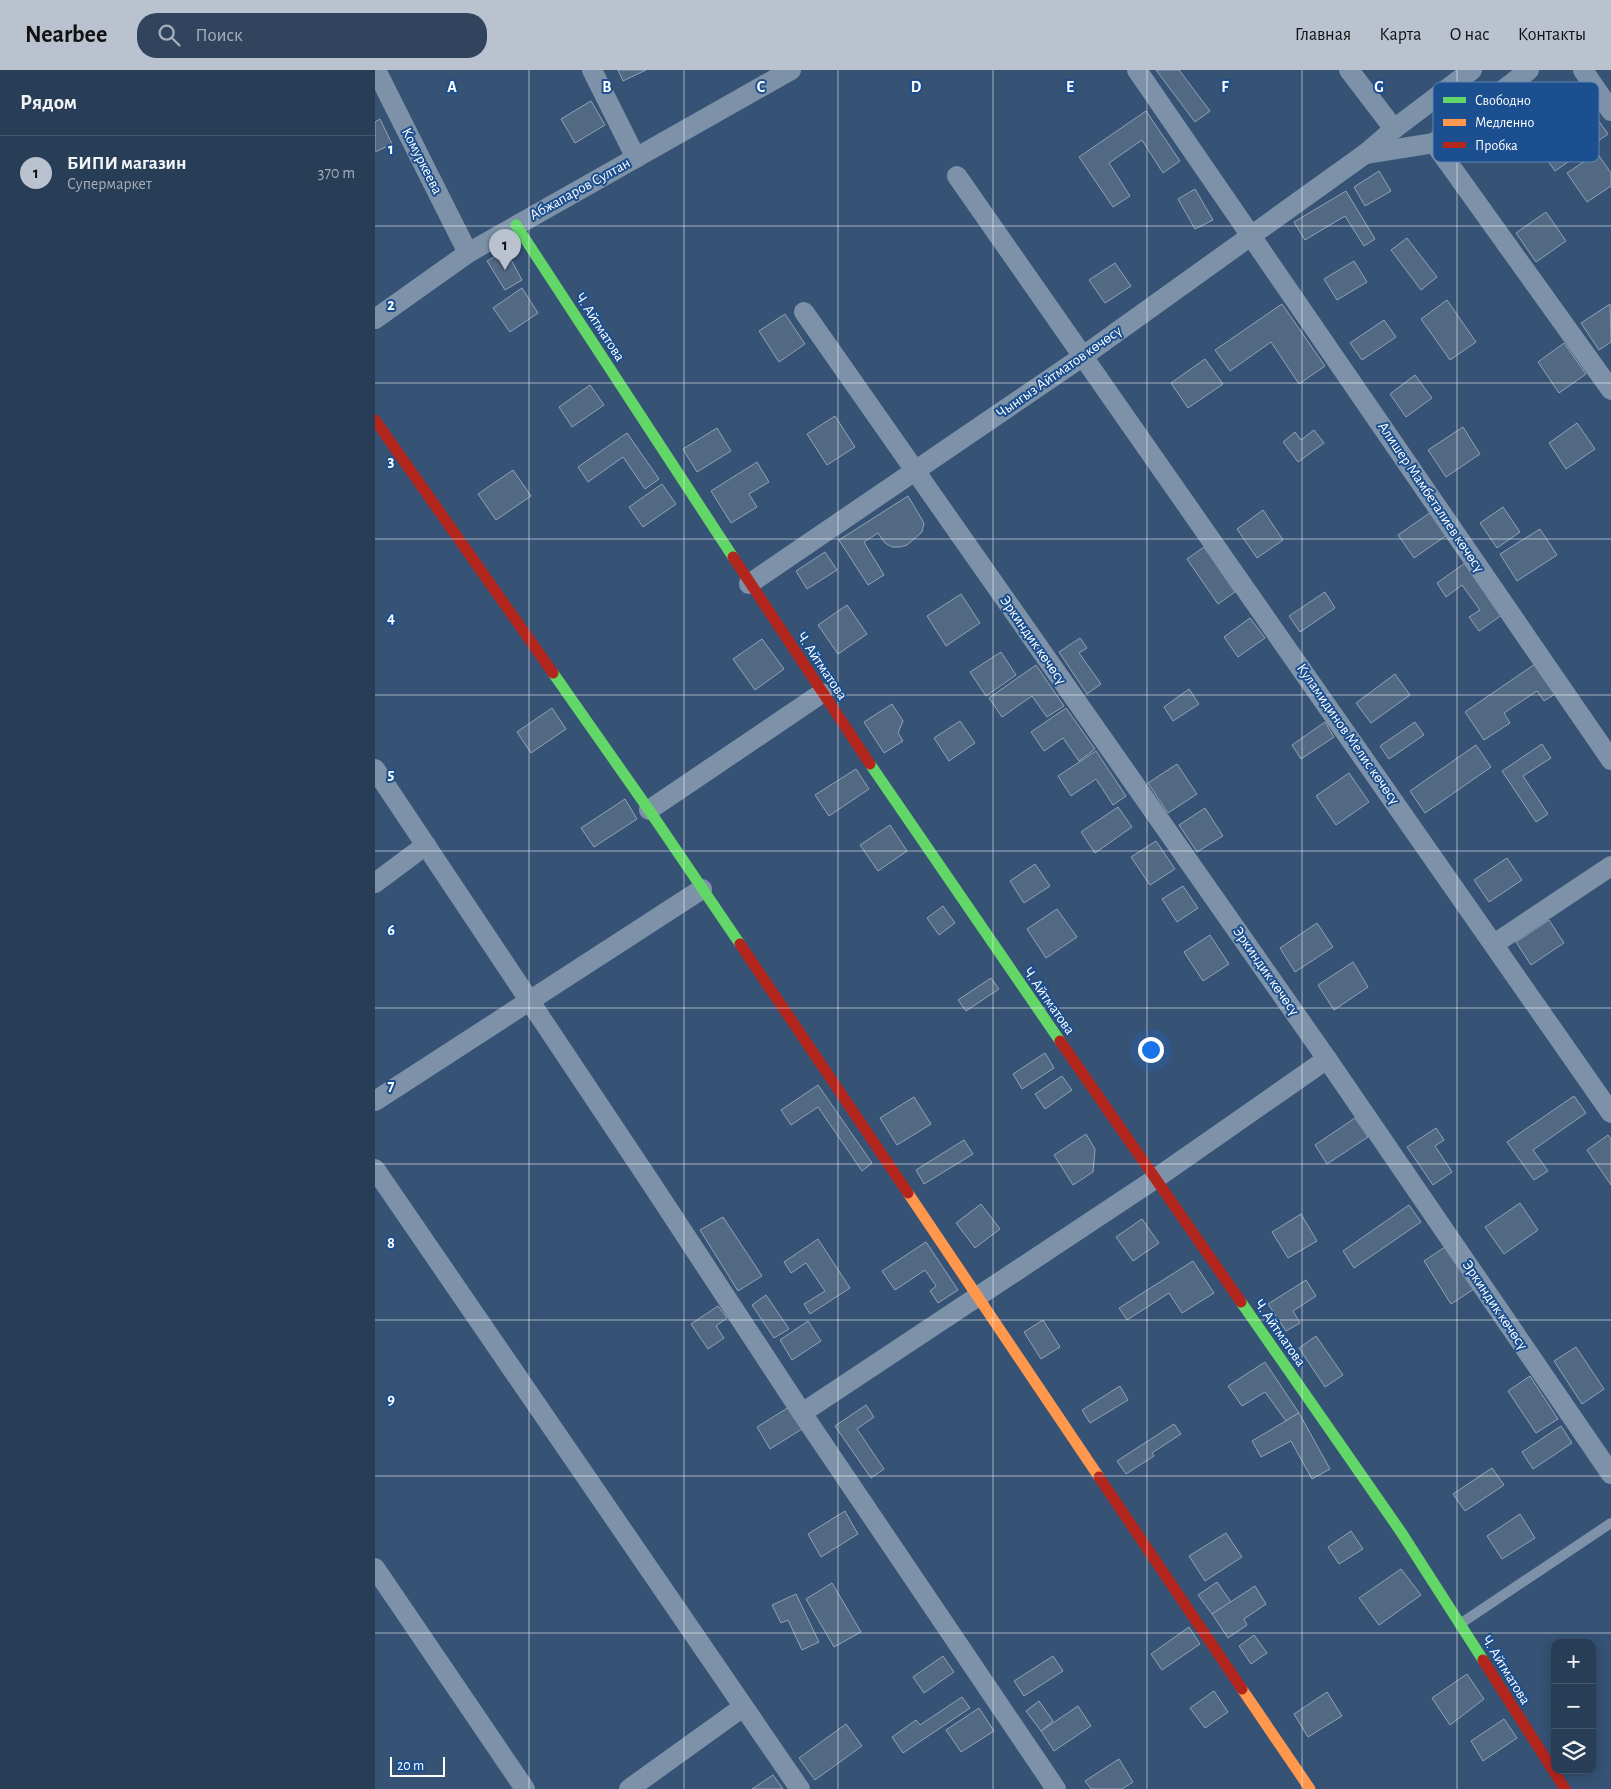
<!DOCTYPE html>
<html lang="ru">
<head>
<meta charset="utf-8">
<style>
	:root { --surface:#283e57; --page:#30455d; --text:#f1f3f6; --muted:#a5aeba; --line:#44576d; --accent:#b9c2ce }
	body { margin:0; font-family:"Alegreya Sans",sans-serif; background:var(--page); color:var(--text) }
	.controls { position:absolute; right:15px; bottom:15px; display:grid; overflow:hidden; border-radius:10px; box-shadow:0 2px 12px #0003 }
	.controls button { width:45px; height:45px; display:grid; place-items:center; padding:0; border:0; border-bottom:1px solid var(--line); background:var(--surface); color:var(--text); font:25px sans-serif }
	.scale { position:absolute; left:15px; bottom:12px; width:55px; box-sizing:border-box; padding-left:5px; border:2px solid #fff; border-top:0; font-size:14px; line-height:18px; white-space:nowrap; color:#fff; -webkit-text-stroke:4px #1b4f8f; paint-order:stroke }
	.you { position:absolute; left:775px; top:979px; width:18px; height:18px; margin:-12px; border:4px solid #fff; border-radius:50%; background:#1a73e8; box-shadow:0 0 0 8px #1a73e833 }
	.badge { display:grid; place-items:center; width:32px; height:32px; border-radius:50%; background:var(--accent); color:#111; font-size:16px; font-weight:700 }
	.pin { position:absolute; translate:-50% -41px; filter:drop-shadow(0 1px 2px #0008) }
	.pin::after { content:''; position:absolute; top:26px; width:18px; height:15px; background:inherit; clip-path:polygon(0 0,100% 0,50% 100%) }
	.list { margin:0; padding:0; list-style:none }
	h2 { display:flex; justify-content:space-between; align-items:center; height:65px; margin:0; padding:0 20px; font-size:21px }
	h2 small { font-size:16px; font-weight:400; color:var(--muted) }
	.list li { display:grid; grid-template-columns:32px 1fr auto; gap:15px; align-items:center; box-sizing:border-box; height:75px; padding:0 20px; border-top:1px solid var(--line) }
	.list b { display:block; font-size:19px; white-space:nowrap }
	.list p { margin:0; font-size:16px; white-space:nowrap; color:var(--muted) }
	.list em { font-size:16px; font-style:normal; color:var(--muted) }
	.icon { flex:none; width:28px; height:28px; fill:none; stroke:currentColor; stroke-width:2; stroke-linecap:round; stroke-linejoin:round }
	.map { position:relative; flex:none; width:1236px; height:1719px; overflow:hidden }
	header { display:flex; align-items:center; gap:30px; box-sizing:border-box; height:70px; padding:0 25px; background:var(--accent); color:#111 }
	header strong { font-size:24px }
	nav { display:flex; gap:28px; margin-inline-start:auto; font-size:18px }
	.search { width:350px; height:45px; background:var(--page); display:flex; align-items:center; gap:12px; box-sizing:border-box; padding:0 18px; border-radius:20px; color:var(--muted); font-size:19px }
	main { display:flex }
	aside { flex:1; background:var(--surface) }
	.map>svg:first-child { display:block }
	.building { fill:#526984; stroke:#92a2b6 }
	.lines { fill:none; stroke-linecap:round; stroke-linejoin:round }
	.lane { stroke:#7d92a8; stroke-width:10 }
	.street { stroke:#7d92a8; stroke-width:20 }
	.fast { stroke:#63d668; stroke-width:11 }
	.slow { stroke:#ff974d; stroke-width:11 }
	.jam { stroke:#b3261e; stroke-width:11 }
	.grid { fill:none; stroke:#fff; stroke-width:1; stroke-opacity:0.55 }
	.labels { text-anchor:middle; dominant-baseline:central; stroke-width:4; stroke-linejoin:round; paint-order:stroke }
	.street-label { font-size:15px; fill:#fff; stroke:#1b4f8f }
	.key { fill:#1b4f8f; stroke:#5f84b1; stroke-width:1 }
	.key-label { font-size:14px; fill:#fff }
	.grid-label { font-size:16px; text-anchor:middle; font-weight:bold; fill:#fff; stroke:#1b4f8f; stroke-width:4; stroke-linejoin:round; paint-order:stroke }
</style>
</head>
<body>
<header>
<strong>Nearbee</strong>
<div class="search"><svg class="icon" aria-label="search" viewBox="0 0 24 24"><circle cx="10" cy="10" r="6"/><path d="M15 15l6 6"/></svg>Поиск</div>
<nav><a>Главная</a><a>Карта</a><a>О нас</a><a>Контакты</a></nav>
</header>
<main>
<aside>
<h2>Рядом<small></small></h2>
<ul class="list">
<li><span class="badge">1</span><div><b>БИПИ магазин</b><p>Супермаркет</p></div><em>370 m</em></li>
</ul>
</aside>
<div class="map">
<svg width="1236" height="1719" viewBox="0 0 1236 1719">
	<rect width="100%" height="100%" fill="#365274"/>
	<g class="building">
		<path d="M 243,0 L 271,0 L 248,11 Z"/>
		<path d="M 781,0 L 804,0 L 835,41 L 820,52 Z"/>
		<path d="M 216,31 L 230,55 L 200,73 L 186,49 Z"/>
		<path d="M 1213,36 L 1233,64 L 1180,101 L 1161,74 L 1175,64 L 1182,75 L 1205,59 L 1197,47 Z"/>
		<path d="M 771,41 L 805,91 L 788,103 L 767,70 L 734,93 L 755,126 L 738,137 L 704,87 Z"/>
		<path d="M 5,49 L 17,74 L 0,82 L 0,52 Z"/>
		<path d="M 1222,83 L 1236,103 L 1236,116 L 1212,132 L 1192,103 Z"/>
		<path d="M 1004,101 L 1016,121 L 990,136 L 979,117 Z"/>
		<path d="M 820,119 L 838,150 L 820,159 L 803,129 Z"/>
		<path d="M 971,121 L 1000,169 L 989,176 L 970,146 L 930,170 L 919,152 Z"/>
		<path d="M 1171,142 L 1191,171 L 1161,192 L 1141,163 Z"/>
		<path d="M 1032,168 L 1062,207 L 1046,220 L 1016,180 Z"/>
		<path d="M 131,180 L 147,210 L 130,220 L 112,191 Z"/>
		<path d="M 979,191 L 992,212 L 962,230 L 949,209 Z"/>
		<path d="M 740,193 L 756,216 L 730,233 L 714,210 Z"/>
		<path d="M 147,218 L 163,243 L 135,262 L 118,238 Z"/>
		<path d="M 1072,230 L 1101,272 L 1075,290 L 1046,249 Z"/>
		<path d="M 907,234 L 950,296 L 924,314 L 896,272 L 855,301 L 840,280 Z"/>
		<path d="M 1235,234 L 1236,272 L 1224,280 L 1206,253 Z"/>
		<path d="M 410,244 L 430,274 L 404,292 L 384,261 Z"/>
		<path d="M 1009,250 L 1021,267 L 987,290 L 975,273 Z"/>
		<path d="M 1189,273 L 1211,304 L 1184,323 L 1163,292 Z"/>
		<path d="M 830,289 L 848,314 L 813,338 L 796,313 Z"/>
		<path d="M 1040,305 L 1057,328 L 1031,347 L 1015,324 Z"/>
		<path d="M 215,315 L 229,335 L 197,357 L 184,337 Z"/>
		<path d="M 460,346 L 480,377 L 452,395 L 432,364 Z"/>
		<path d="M 1202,353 L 1220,379 L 1191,399 L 1174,373 Z"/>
		<path d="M 1088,357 L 1105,384 L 1071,407 L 1053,380 Z"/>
		<path d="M 342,358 L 356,381 L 322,402 L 308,379 Z"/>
		<path d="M 939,360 L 949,373 L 923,392 L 908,372 L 920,362 L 926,370 Z"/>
		<path d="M 252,363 L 284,409 L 270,419 L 248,387 L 213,412 L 203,397 Z"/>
		<path d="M 382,392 L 394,412 L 374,424 L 382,437 L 356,453 L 336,421 Z"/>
		<path d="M 138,400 L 156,426 L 121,450 L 103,424 Z"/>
		<path d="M 287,414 L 301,434 L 268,457 L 254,437 Z"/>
		<path d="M 533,426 L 549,453 L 547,462 L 532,475 L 525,477 L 517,477 L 510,473 L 503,463 L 489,472 L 509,505 L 493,515 L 464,470 Z"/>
		<path d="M 1128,437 L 1145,462 L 1122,478 L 1105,453 Z"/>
		<path d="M 888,440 L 908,470 L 882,488 L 862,459 Z"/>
		<path d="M 1056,442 L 1072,465 L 1039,488 L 1023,465 Z"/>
		<path d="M 1165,459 L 1182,485 L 1142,511 L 1125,484 Z"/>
		<path d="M 829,477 L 860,522 L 843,534 L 812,489 Z"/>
		<path d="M 450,482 L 462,500 L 432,519 L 421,501 Z"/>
		<path d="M 1090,493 L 1127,545 L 1104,561 L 1094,547 L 1105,540 L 1087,515 L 1071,527 L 1062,513 Z"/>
		<path d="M 950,522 L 960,538 L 925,562 L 914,546 Z"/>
		<path d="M 586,524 L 605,553 L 571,576 L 552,546 Z"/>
		<path d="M 472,535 L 492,564 L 463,584 L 443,555 Z"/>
		<path d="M 875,548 L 890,568 L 863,587 L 849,567 Z"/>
		<path d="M 705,568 L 712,578 L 704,583 L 726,614 L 712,624 L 684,582 Z"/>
		<path d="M 387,569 L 409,599 L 380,620 L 358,589 Z"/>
		<path d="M 626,582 L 641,605 L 611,626 L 595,602 Z"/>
		<path d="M 1160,594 L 1180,624 L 1169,631 L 1162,621 L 1129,643 L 1135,653 L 1109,670 L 1090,642 Z"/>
		<path d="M 661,595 L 689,636 L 672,647 L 657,626 L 627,647 L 614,628 Z"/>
		<path d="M 1020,604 L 1035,625 L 996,653 L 981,633 Z"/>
		<path d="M 814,619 L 824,634 L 798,651 L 789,637 Z"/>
		<path d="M 517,634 L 528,651 L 523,663 L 528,671 L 509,683 L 489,652 Z"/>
		<path d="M 177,638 L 191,659 L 156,683 L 142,662 Z"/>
		<path d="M 691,638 L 720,679 L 704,691 L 688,668 L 669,681 L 656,662 Z"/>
		<path d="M 585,651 L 600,673 L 574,691 L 559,668 Z"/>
		<path d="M 950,652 L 959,667 L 926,689 L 917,675 Z"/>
		<path d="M 1040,652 L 1049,665 L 1014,689 L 1005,676 Z"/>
		<path d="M 1167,674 L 1176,688 L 1148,706 L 1173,744 L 1161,752 L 1127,701 Z"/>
		<path d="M 1101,675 L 1116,697 L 1050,743 L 1035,721 Z"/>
		<path d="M 721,681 L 751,726 L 738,735 L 721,709 L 696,726 L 683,706 Z"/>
		<path d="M 802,694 L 822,724 L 793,743 L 773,713 Z"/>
		<path d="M 481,699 L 494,719 L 454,746 L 440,725 Z"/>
		<path d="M 974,703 L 994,732 L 961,755 L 941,726 Z"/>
		<path d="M 250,729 L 262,749 L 219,777 L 206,758 Z"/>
		<path d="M 743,737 L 757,757 L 720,783 L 706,762 Z"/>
		<path d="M 830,738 L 848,766 L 822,782 L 804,755 Z"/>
		<path d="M 515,755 L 532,781 L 503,801 L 485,775 Z"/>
		<path d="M 781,771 L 800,799 L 775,815 L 756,787 Z"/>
		<path d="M 1132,788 L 1147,810 L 1114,832 L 1099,810 Z"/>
		<path d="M 660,794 L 675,816 L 649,833 L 635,811 Z"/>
		<path d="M 808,816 L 823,838 L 802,852 L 787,829 Z"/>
		<path d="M 568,836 L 580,853 L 564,865 L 552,848 Z"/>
		<path d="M 682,839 L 702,867 L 671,888 L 652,859 Z"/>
		<path d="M 1174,850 L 1189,873 L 1156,895 L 1141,872 Z"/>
		<path d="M 942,853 L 958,877 L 920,902 L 905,878 Z"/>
		<path d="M 835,865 L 854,894 L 828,911 L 809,882 Z"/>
		<path d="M 978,892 L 993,917 L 959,940 L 943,915 Z"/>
		<path d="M 616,908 L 624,919 L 591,941 L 583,930 Z"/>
		<path d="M 670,983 L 679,998 L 647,1019 L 638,1004 Z"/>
		<path d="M 687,1006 L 697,1020 L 670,1039 L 660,1024 Z"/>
		<path d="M 443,1015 L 497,1093 L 487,1101 L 443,1037 L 416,1055 L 406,1040 Z"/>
		<path d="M 1199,1026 L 1211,1043 L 1158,1080 L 1173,1101 L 1159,1110 L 1132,1072 Z"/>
		<path d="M 539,1027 L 556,1054 L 522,1075 L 505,1048 Z"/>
		<path d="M 980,1048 L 993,1067 L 952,1094 L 940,1075 Z"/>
		<path d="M 1061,1058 L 1069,1070 L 1060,1076 L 1077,1102 L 1058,1115 L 1032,1077 Z"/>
		<path d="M 711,1064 L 720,1079 L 718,1102 L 698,1115 L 679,1085 Z"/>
		<path d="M 1233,1065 L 1236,1069 L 1236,1115 L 1212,1080 Z"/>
		<path d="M 589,1070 L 598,1084 L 549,1114 L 541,1100 Z"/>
		<path d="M 1145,1133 L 1163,1160 L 1129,1184 L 1110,1157 Z"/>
		<path d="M 606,1134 L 625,1159 L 600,1178 L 581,1153 Z"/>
		<path d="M 1034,1135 L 1046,1152 L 979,1198 L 968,1181 Z"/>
		<path d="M 926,1144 L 942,1171 L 913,1188 L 897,1162 Z"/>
		<path d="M 348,1147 L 387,1206 L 363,1221 L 325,1160 Z"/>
		<path d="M 767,1149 L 784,1173 L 758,1191 L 741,1167 Z"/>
		<path d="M 443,1169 L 475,1218 L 435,1244 L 429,1234 L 450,1221 L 431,1193 L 416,1203 L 409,1192 Z"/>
		<path d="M 551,1172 L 583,1220 L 563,1233 L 555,1221 L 561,1216 L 550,1200 L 520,1220 L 507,1201 Z"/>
		<path d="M 1070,1177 L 1099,1219 L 1076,1234 L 1049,1191 Z"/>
		<path d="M 818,1191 L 839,1223 L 807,1243 L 794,1223 L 752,1250 L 744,1238 Z"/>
		<path d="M 931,1210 L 941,1226 L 918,1241 L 925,1253 L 911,1261 L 893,1234 Z"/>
		<path d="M 391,1225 L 414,1259 L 399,1268 L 377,1235 Z"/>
		<path d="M 343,1236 L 352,1248 L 341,1256 L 349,1268 L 333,1279 L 316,1254 Z"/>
		<path d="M 668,1250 L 685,1277 L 666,1289 L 649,1262 Z"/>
		<path d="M 433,1251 L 446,1271 L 417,1290 L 405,1270 Z"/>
		<path d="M 941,1266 L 968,1305 L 950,1317 L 924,1278 Z"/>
		<path d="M 1201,1277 L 1229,1319 L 1207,1334 L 1179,1291 Z"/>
		<path d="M 890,1292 L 924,1343 L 911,1351 L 890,1322 L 867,1336 L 853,1316 Z"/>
		<path d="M 1155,1306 L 1183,1349 L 1161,1363 L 1133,1321 Z"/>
		<path d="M 745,1316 L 753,1330 L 715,1353 L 707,1340 Z"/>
		<path d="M 491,1335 L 499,1347 L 482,1359 L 509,1399 L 496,1408 L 460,1356 Z"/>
		<path d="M 414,1337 L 427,1359 L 395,1379 L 382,1357 Z"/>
		<path d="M 924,1343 L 955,1399 L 937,1409 L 916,1371 L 886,1387 L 877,1371 Z"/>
		<path d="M 799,1354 L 806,1364 L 777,1383 L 779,1386 L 751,1404 L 742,1391 Z"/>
		<path d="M 1186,1356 L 1197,1373 L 1158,1399 L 1147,1382 Z"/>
		<path d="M 1117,1398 L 1129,1415 L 1090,1441 L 1078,1424 Z"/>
		<path d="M 470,1441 L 483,1464 L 446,1487 L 433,1464 Z"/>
		<path d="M 1145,1444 L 1160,1468 L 1127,1489 L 1112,1466 Z"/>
		<path d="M 976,1461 L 988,1479 L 964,1494 L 953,1477 Z"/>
		<path d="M 851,1463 L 867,1487 L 830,1511 L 814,1486 Z"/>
		<path d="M 1026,1499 L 1046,1525 L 1004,1555 L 984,1528 Z"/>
		<path d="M 842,1512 L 856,1532 L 837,1544 L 823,1525 Z"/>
		<path d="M 457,1513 L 486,1562 L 459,1577 L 431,1529 Z"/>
		<path d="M 880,1516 L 891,1534 L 869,1549 L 872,1555 L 853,1568 L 837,1544 Z"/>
		<path d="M 421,1524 L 444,1572 L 427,1580 L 413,1550 L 406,1553 L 397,1535 Z"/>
		<path d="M 814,1557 L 825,1574 L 787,1600 L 776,1584 Z"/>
		<path d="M 879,1565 L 892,1583 L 876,1594 L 864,1576 Z"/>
		<path d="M 568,1586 L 579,1602 L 549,1623 L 538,1607 Z"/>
		<path d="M 678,1586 L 688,1601 L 649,1626 L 639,1611 Z"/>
		<path d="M 1092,1604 L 1109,1629 L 1075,1655 L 1057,1628 Z"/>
		<path d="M 839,1621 L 853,1642 L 830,1658 L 815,1638 Z"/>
		<path d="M 952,1622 L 967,1646 L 933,1667 L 919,1644 Z"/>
		<path d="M 587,1627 L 595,1638 L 528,1683 L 517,1667 L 541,1650 L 545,1655 Z"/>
		<path d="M 664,1631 L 678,1651 L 666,1661 L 651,1641 Z"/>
		<path d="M 703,1636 L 716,1656 L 679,1681 L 666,1661 Z"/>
		<path d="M 604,1638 L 619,1661 L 586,1682 L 571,1660 Z"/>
		<path d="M 1129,1649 L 1142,1668 L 1108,1691 L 1096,1671 Z"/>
		<path d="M 471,1654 L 487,1676 L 440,1710 L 424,1688 Z"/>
		<path d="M 744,1689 L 758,1712 L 747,1719 L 716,1719 L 710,1711 Z"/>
		<path d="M 398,1705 L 408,1719 L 377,1719 Z"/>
	</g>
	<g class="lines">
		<path class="lane" d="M 1085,1554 L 1236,1453"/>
		<g class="street">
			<path d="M 1,0 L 93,183"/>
			<path d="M 217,0 L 261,88"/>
			<path d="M 762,0 L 1236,690"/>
			<path d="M 974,0 L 1019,59"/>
			<path d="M 1208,0 L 1236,41"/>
			<path d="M 1059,73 L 1236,320"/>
			<path d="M 990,84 L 1059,73 L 1154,0"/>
			<path d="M 582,106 L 1236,1043"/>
			<path d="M 429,242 L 952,989 L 1236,1404"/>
			<path d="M 0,249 L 93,183 L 416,0"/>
			<path d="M 374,514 L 707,287 L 990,84 L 1019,59 L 1097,0"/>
			<path d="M 0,699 L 276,1113 L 427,1343 L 681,1719"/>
			<path d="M 274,740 L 447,623"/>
			<path d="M 0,813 L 51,775"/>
			<path d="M 1119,874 L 1236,796"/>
			<path d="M 0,1031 L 327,819"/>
			<path d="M 0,1099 L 425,1719"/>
			<path d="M 427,1343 L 780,1109 L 952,989"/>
			<path d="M 0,1498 L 150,1719"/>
			<path d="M 254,1719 L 368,1637"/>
		</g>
		<g class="fast">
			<path d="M 141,155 L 358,487"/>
			<path d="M 178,603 L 274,740 L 365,874"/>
			<path d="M 495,694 L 685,971"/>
			<path d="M 866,1232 L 1026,1462 L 1108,1590"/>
		</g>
		<g class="slow">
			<path d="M 533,1123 L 724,1407"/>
			<path d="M 867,1619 L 935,1719"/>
		</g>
		<g class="jam">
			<path d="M 0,350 L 178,603"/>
			<path d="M 358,487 L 495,694"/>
			<path d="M 365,874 L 533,1123"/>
			<path d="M 685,971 L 866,1232"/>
			<path d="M 724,1407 L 867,1619"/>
			<path d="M 1108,1590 L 1190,1719"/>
		</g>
	</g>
	<path class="grid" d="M 154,0 L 154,1719M 309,0 L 309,1719M 463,0 L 463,1719M 618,0 L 618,1719M 772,0 L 772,1719M 927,0 L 927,1719M 1082,0 L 1082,1719M 0,156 L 1236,156M 0,313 L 1236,313M 0,469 L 1236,469M 0,625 L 1236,625M 0,781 L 1236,781M 0,938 L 1236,938M 0,1094 L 1236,1094M 0,1250 L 1236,1250M 0,1406 L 1236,1406M 0,1563 L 1236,1563"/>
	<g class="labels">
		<g class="street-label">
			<text transform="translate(47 91) rotate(63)">Комуркеева</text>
			<text transform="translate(205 119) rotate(-29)">Абжапаров Султан</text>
			<text transform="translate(225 257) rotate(57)">Ч. Айтматова</text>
			<text transform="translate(684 302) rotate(-35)">Чынгыз Айтматов көчөсү</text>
			<text transform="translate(1056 427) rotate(56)">Алишер Мамбеталиев көчөсү</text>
			<text transform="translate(658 570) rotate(55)">Эркиндик көчөсү</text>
			<text transform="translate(447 596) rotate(56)">Ч. Айтматова</text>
			<text transform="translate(973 664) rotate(55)">Куламидинов Мелис көчөсү</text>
			<text transform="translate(891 901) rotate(55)">Эркиндик көчөсү</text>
			<text transform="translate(674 931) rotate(55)">Ч. Айтматова</text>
			<text transform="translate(1120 1235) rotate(56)">Эркиндик көчөсү</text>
			<text transform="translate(905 1263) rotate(55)">Ч. Айтматова</text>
			<text transform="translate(1131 1600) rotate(58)">Ч. Айтматова</text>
		</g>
	</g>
	<rect x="1058" y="12" width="166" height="80" rx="8" class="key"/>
	<rect x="1068" y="27" width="23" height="6" fill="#63d668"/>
	<rect x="1068" y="49" width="23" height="7" fill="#ff974d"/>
	<rect x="1068" y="72" width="23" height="6" fill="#b3261e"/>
	<g class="key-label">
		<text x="1100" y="35">Свободно</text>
		<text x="1100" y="57">Медленно</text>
		<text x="1100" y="80">Пробка</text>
	</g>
	<g class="grid-label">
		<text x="77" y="22">A</text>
		<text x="232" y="22">B</text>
		<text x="386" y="22">C</text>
		<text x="541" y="22">D</text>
		<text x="695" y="22">E</text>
		<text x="850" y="22">F</text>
		<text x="1004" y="22">G</text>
		<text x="16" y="84">1</text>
		<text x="16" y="240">2</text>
		<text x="16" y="396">3</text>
		<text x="16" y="553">4</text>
		<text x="16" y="709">5</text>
		<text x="16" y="865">6</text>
		<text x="16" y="1021">7</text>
		<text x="16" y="1178">8</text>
		<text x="16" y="1334">9</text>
	</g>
</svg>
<div class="controls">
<button>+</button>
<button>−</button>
<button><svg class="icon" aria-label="layers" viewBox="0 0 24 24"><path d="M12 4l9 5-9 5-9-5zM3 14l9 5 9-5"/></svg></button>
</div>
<div class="scale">20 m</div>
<div class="you"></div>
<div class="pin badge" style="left:130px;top:200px">1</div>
</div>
</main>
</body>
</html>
